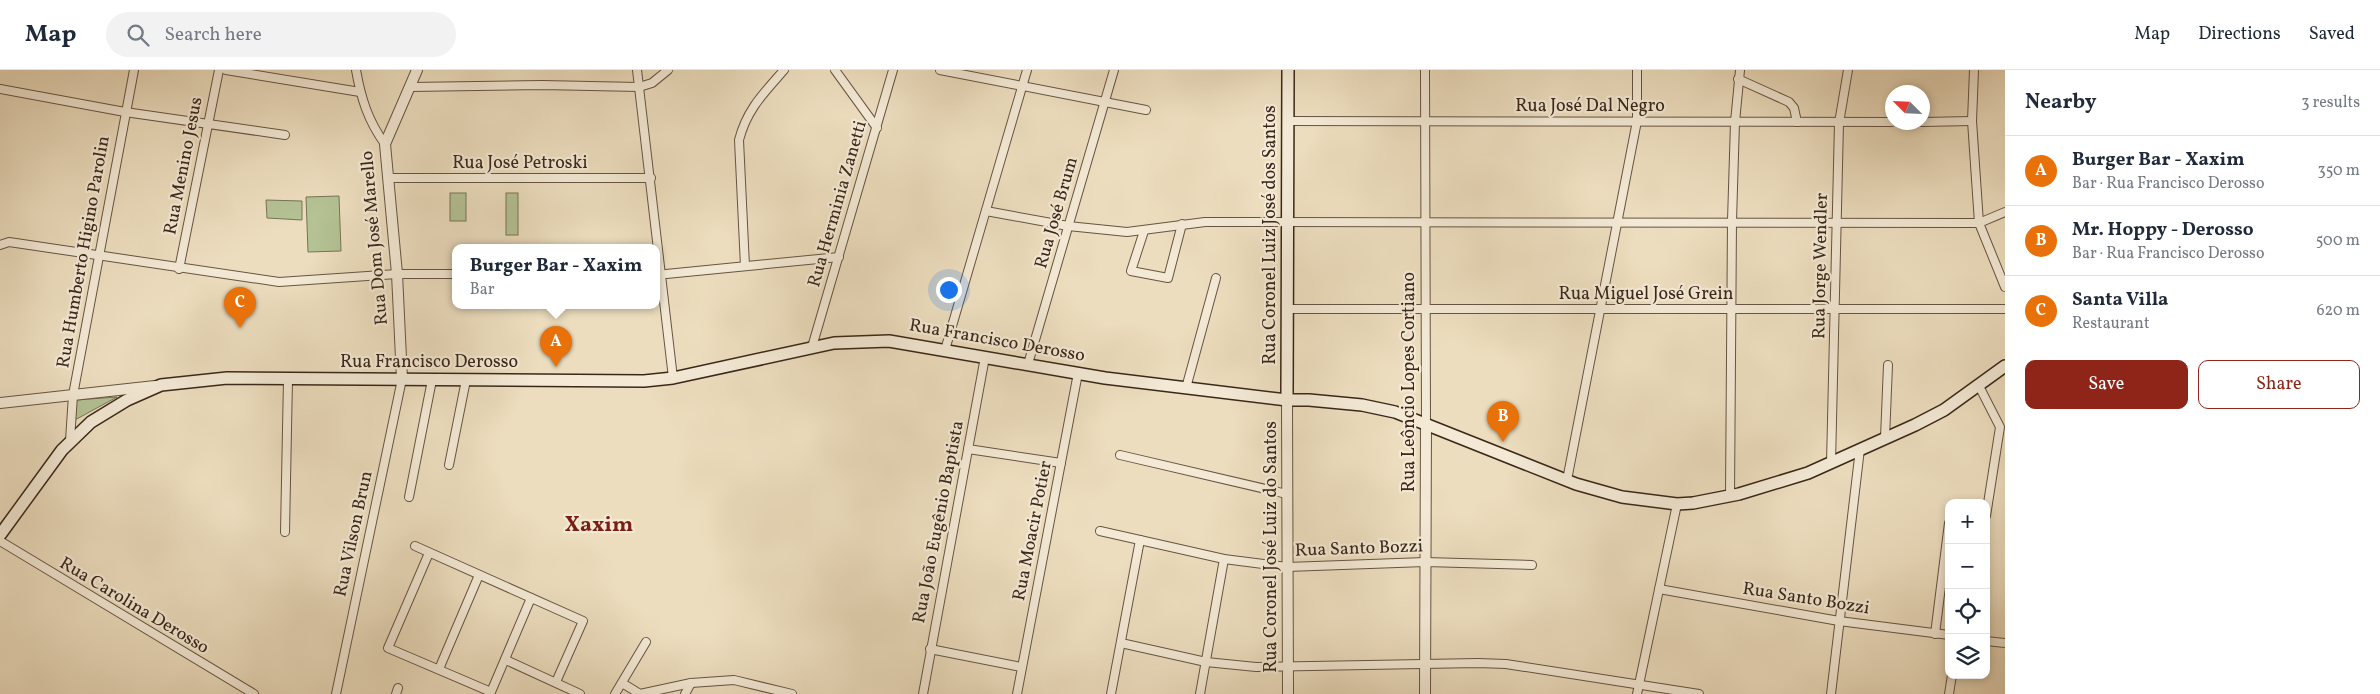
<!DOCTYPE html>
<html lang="en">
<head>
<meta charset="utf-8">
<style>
	:root { --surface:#fff; --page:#f2f2f3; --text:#1f2937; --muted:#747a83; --line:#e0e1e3; --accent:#8f2418 }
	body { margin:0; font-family:Vollkorn,serif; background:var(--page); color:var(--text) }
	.controls { position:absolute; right:15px; bottom:15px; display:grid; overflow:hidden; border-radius:10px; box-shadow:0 2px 8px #0003 }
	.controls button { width:45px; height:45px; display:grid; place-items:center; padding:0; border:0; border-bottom:1px solid var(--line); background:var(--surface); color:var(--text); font:25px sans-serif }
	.compass { position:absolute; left:1885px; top:15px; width:45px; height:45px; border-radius:50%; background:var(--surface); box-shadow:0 2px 8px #0003; rotate:294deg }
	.you { position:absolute; left:948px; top:219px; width:18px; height:18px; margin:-12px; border:4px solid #fff; border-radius:50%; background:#1a73e8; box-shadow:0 0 0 8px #1a73e833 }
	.badge { display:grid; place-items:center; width:32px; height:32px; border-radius:50%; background:var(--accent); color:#fff; font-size:16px; font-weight:700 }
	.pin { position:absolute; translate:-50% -41px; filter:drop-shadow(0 1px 2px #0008) }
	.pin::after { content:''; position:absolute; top:26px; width:18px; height:15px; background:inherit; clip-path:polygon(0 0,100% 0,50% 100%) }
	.popup { position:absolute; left:452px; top:174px; width:208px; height:65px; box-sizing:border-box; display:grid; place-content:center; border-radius:10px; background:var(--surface); filter:drop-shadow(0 1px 4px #0005); font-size:16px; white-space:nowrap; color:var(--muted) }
	.popup b { font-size:19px; color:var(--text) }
	.popup::after { content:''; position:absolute; left:50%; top:100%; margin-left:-10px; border:10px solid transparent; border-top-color:var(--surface) }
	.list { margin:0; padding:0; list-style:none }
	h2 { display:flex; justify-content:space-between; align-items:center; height:65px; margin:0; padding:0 20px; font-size:21px }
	h2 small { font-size:16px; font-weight:400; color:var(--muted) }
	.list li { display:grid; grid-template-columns:32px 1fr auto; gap:15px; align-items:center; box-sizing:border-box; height:70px; padding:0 20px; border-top:1px solid var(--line) }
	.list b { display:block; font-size:19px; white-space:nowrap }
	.list p { margin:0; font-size:16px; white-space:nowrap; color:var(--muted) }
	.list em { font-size:16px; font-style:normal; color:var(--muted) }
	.actions { display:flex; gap:10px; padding:15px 20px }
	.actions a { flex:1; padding:11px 0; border:1px solid var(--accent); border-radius:10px; text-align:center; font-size:18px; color:var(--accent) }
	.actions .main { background:var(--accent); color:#fff }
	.icon { flex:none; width:28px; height:28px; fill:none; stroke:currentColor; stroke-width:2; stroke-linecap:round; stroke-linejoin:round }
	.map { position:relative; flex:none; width:2005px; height:624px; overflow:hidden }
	header { display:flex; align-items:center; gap:30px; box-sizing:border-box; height:70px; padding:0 25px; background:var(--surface); border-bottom:1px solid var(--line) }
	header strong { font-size:24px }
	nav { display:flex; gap:28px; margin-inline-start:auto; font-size:18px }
	.search { width:350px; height:45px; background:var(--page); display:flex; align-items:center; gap:12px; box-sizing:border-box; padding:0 18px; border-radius:28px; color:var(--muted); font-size:19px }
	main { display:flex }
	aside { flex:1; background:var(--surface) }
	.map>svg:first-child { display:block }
	.green { fill:#b4c294; stroke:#777456 }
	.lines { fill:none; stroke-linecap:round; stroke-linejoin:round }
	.minor-casing { stroke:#665442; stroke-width:10 }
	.tertiary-casing { stroke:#665442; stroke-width:12 }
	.secondary-casing { stroke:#3a2719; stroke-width:14 }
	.minor { stroke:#f3e9d5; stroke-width:8 }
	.tertiary { stroke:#f3e9d5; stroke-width:10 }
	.secondary { stroke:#f3e9d5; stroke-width:11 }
	.labels { text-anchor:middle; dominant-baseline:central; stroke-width:4.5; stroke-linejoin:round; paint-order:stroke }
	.street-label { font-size:18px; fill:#3a2719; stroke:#f3e9d5 }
	.district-label { font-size:22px; font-weight:bold; fill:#7a1f14; stroke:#f3e9d5 }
</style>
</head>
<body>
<header>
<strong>Map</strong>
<div class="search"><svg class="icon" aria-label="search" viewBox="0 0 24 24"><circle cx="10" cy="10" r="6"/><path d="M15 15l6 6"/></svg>Search here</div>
<nav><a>Map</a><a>Directions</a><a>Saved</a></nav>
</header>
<main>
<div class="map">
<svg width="2005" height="624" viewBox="0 0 2005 624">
	<rect width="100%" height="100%" fill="#ecddbe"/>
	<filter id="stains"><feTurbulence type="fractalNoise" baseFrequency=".004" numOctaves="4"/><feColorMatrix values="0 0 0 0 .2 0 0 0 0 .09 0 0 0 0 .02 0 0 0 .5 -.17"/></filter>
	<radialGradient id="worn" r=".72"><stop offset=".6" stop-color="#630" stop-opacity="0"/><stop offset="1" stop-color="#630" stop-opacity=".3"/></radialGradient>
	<g class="green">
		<rect x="450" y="123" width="16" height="28"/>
		<rect x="506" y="123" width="12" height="42"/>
		<path d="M 339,126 L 341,181 L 308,182 L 306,127 Z"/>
		<path d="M 266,130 L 302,131 L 302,150 L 267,148 Z"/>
		<path d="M 117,327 L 73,351 L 76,330 Z"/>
	</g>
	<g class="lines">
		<g class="minor-casing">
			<g id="minor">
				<path d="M 226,0 L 360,22"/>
				<path d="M 356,0 C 361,28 368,51 385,74"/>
				<path d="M 637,0 L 673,308"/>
				<path d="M 835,0 L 877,58"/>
				<path d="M 940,0 L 1146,40"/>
				<path d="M 1425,0 L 1426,353"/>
				<path d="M 1974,0 L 1972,51 L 1979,153 L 2005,217"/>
				<path d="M 1738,9 L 1789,32 L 1794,38 L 1797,52"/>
				<path d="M 410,17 L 542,15 L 639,17 L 652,13 L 668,0"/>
				<path d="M 0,19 L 125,42 L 285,65"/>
				<path d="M 1288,51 L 1892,52"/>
				<path d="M 1922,52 L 1972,51"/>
				<path d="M 388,108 L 651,108"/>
				<path d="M 986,141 L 1068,156 L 1127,162 L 1205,152 L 1979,153 L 2005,142"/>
				<path d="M 1144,161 L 1131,201 L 1168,208 L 1182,154"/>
				<path d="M 0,175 L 9,172 L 279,212 L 397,204 L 456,204"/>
				<path d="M 745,196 L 739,70 C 747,39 764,23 784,0"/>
				<path d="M 179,199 L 219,0"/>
				<path d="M 656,205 L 839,187"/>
				<path d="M 1288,239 L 2005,239"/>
				<path d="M 812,277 L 893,0"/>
				<path d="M 945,280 L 1027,0"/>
				<path d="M 1028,294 L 1114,0"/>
				<path d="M 1979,316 L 2000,357 L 1986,446"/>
				<path d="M 1186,318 L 1216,208"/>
				<path d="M 1885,368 L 1888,295"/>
				<path d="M 70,370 L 73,325 L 134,0"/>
				<path d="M 968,379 L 1061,393"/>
				<path d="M 1120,385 L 1287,424"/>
				<path d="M 1831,393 L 1839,53 L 1848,0"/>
				<path d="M 449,395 L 466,310"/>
				<path d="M 1567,410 L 1637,51 L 1637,0"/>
				<path d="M 1730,426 L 1732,151 L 1735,52 L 1740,0"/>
				<path d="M 409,427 L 432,310"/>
				<path d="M 1100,461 L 1224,489 L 1287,497 L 1425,492 L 1532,495"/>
				<path d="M 285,462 L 288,309"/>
				<path d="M 0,471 L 254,624"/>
				<path d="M 415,476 L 583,551 L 556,612"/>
				<path d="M 429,483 L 388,578 L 491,622 L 531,528"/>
				<path d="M 1659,519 L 1839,551 L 1949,565"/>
				<path d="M 1935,564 L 1949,453"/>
				<path d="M 1986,571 L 2005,573"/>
				<path d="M 1121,573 L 1206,592 L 1256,597 L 1478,593 L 1506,594 L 1699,624"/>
				<path d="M 930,579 L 1021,597"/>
				<path d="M 506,590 L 580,624"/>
				<path d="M 439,599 L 479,505"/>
				<path d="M 622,613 L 640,624 L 691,613 L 734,610 L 792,624"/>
				<path d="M 336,624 L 402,309"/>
				<path d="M 396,624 L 398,618"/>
				<path d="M 615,624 L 646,572"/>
				<path d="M 685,624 L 691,613"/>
				<path d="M 923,624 L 985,287"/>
				<path d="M 1017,624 L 1078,303"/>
				<path d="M 1111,624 L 1140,470"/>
				<path d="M 1200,624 L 1224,489"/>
				<path d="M 1637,624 L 1677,434"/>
				<path d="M 1831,624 L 1860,379"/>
				<path d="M 1949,624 L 1952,605"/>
			</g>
		</g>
		<g class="tertiary-casing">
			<g id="tertiary">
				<path d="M 402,309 L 397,204 L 385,74 L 417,0"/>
				<path d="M 1287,330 L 1288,624"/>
				<path d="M 0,333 L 155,316"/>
				<path d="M 1425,624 L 1426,353"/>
			</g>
		</g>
		<g class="secondary-casing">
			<g id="secondary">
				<path d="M 1287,330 L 1288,0"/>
				<path d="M 0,465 L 62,380 L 91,352 L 127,330 L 161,315 L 227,308 L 644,311 L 673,308 L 834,273 L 889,271 L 1105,308 L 1287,330 L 1309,330 L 1362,335 L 1395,342 L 1576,414 L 1622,427 L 1677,434 L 1693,433 L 1739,424 L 1808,403 L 1915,355 L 1944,340 L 2005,296"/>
			</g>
		</g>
		<use href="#minor" class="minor"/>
		<use href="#tertiary" class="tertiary"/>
		<use href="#secondary" class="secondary"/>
	</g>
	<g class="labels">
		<g class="street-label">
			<text x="1590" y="36">Rua José Dal Negro</text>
			<text x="520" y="93">Rua José Petroski</text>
			<text transform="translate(184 96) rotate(-79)">Rua Menino Jesus</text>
			<text transform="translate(838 134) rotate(-74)">Rua Herminia Zanetti</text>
			<text transform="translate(1057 143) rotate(-74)">Rua José Brum</text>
			<text transform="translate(1270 165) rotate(-90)">Rua Coronel Luiz José dos Santos</text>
			<text transform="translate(375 168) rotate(-95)">Rua Dom José Marello</text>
			<text transform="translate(84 182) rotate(-80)">Rua Humberto Higino Parolin</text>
			<text transform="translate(1821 196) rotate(-89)">Rua Jorge Wendler</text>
			<text x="1646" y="224">Rua Miguel José Grein</text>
			<text transform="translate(997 271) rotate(10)">Rua Francisco Derosso</text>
			<text x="429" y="292">Rua Francisco Derosso</text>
			<text transform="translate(1409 312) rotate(-90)">Rua Leôncio Lopes Cortiano</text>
			<text transform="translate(939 452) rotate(-79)">Rua João Eugênio Baptista</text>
			<text transform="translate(1033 461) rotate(-79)">Rua Moacir Potier</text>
			<text transform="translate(354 464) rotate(-78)">Rua Vilson Brun</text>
			<text transform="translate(1271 477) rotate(-90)">Rua Coronel José Luiz do Santos</text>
			<text transform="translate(1359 479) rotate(-2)">Rua Santo Bozzi</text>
			<text transform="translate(1806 529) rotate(9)">Rua Santo Bozzi</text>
			<text transform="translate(134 536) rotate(31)">Rua Carolina Derosso</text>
		</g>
		<g class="district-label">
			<text x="599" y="455">Xaxim</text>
		</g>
	</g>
	<rect width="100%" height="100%" filter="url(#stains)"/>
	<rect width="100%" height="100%" fill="url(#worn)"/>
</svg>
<div class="controls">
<button>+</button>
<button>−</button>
<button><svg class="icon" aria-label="locate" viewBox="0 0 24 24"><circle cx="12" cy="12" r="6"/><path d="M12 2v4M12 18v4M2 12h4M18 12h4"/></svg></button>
<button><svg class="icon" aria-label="layers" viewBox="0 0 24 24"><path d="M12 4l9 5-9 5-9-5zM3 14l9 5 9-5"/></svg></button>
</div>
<svg class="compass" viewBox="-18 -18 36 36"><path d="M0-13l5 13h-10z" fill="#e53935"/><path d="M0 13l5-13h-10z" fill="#747a83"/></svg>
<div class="you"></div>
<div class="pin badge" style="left:556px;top:297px;background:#e8710a">A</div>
<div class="popup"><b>Burger Bar - Xaxim</b>Bar</div>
<div class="pin badge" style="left:1503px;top:372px;background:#e8710a">B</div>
<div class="pin badge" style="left:240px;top:258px;background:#e8710a">C</div>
</div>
<aside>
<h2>Nearby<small>3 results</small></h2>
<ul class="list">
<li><span class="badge" style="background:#e8710a">A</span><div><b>Burger Bar - Xaxim</b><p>Bar · Rua Francisco Derosso</p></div><em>350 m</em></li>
<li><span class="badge" style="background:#e8710a">B</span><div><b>Mr. Hoppy - Derosso</b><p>Bar · Rua Francisco Derosso</p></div><em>500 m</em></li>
<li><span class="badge" style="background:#e8710a">C</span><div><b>Santa Villa</b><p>Restaurant</p></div><em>620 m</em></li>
</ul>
<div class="actions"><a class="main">Save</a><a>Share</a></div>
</aside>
</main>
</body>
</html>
